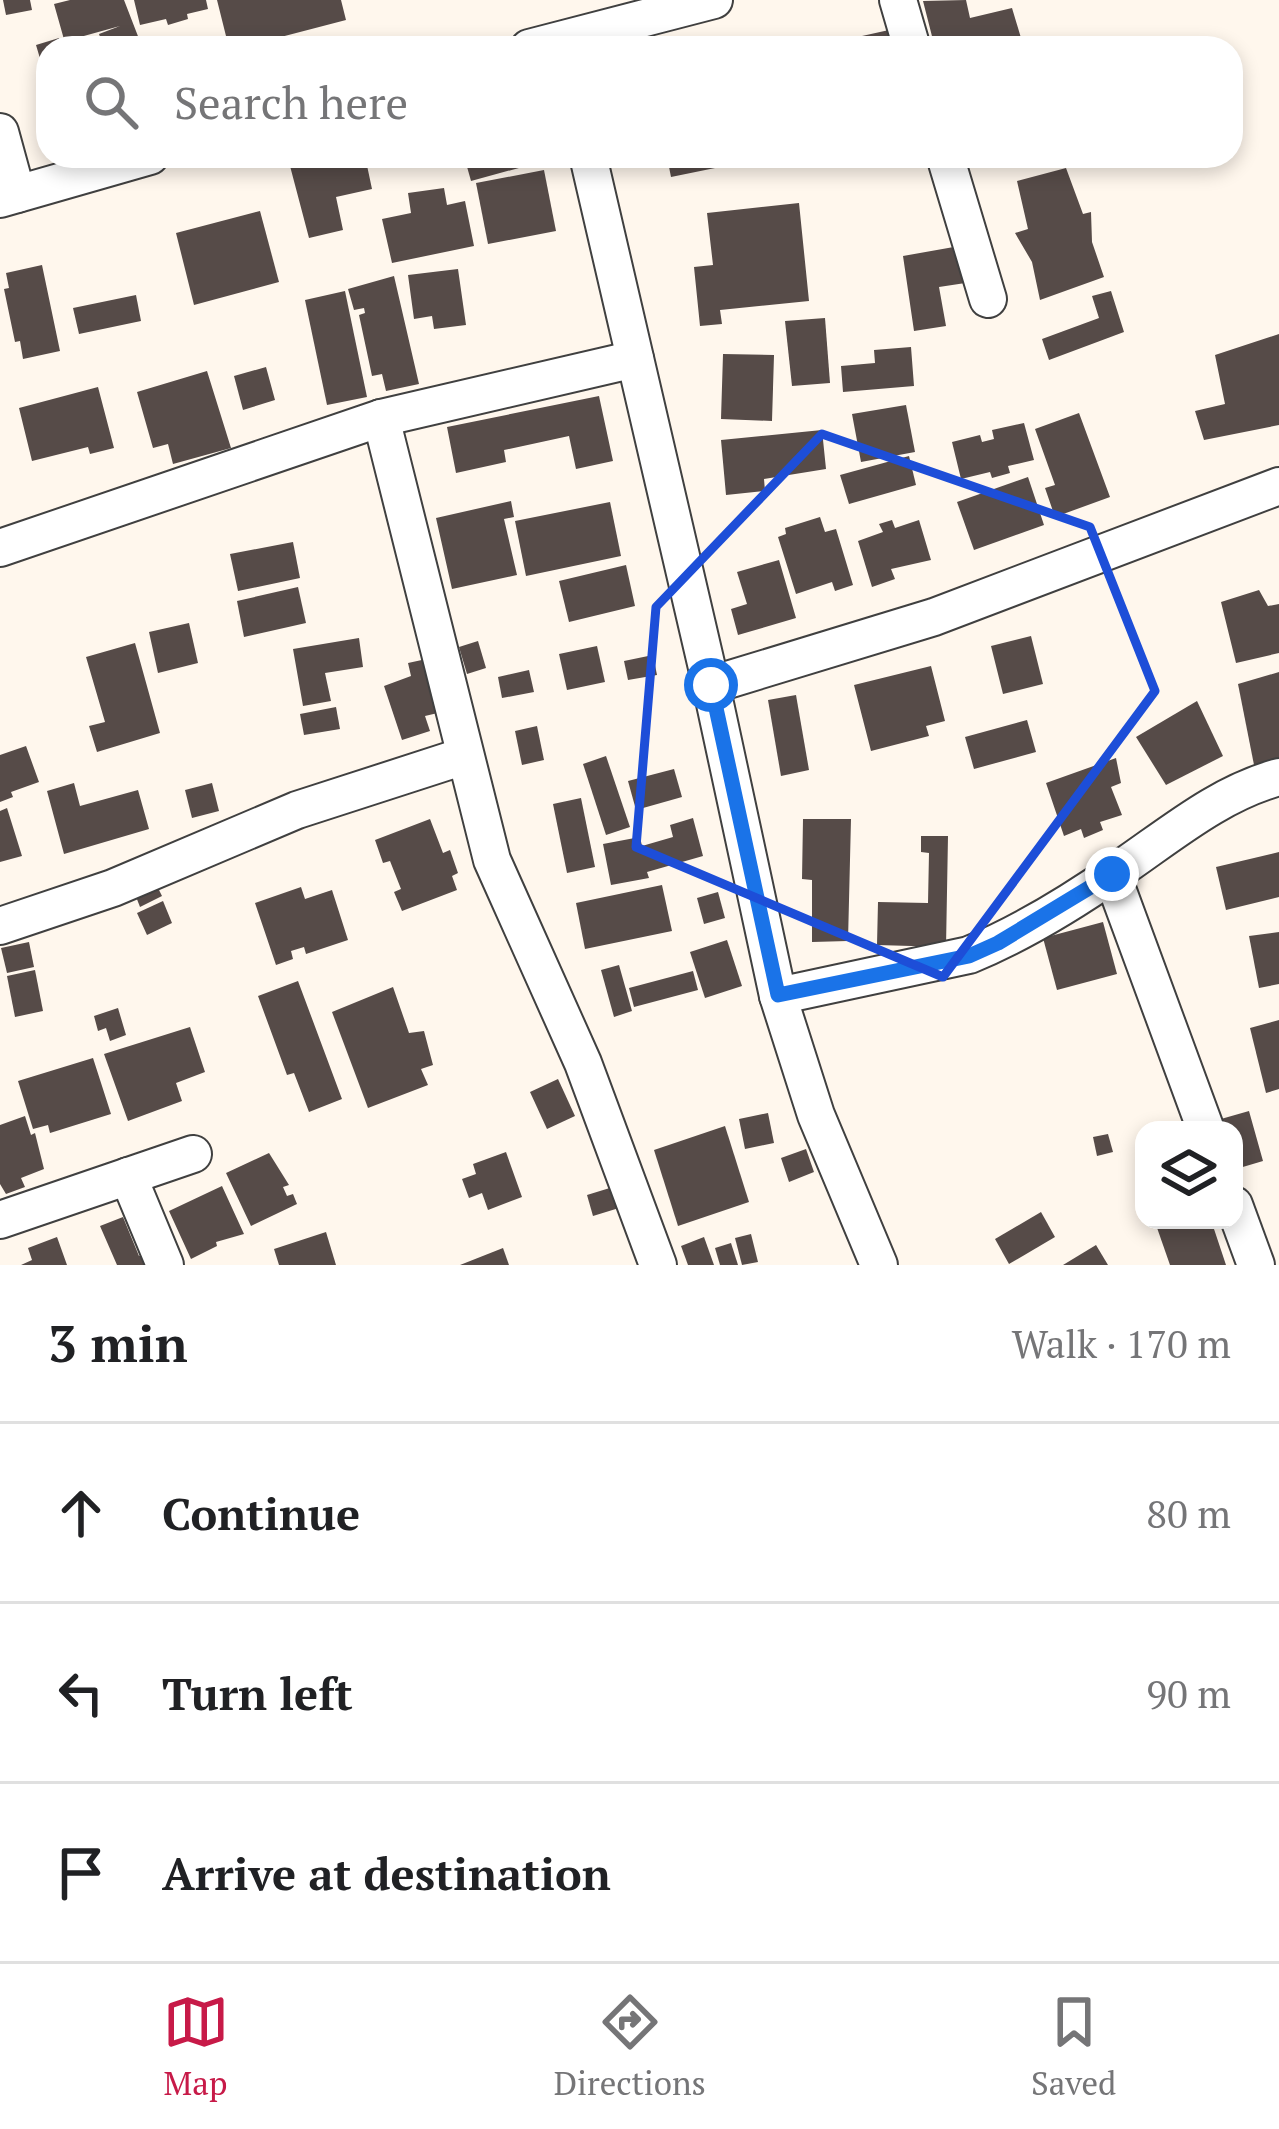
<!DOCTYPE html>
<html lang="en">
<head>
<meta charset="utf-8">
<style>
	:root { --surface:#fff; --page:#f6f6f6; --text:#202124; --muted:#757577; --line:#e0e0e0; --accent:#c71a48 }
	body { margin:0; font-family:"PT Serif",serif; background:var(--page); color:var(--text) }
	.controls { position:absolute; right:36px; bottom:36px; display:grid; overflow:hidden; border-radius:24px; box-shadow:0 6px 18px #0003 }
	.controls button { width:108px; height:108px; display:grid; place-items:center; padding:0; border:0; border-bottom:3px solid var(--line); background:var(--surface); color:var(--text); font:60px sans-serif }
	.stop { position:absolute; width:36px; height:36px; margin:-27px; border:9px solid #1a73e8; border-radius:50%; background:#fff }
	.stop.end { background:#1a73e8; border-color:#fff; box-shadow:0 3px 12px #0008 }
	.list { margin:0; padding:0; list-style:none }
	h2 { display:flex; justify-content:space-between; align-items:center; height:156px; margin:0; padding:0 48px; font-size:51px }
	h2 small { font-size:39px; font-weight:400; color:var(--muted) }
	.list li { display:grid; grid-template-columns:78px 1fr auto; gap:36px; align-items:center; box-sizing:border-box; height:180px; padding:0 48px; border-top:3px solid var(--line) }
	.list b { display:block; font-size:45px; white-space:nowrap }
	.list em { font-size:39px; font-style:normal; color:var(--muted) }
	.icon { flex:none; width:66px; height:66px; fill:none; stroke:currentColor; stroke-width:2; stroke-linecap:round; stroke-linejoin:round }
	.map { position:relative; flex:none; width:1279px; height:1265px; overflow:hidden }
	.search { position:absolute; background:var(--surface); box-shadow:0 6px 18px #0003; left:36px; right:36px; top:36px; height:132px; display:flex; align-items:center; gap:30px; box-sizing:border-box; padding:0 42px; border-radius:36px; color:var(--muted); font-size:45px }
	.sheet { height:696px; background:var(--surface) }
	nav { display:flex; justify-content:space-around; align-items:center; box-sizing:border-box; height:168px; border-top:3px solid var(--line); background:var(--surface); font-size:33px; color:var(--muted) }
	nav a { display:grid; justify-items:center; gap:6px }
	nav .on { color:var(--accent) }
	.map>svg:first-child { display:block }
	.building { fill:#564b48 }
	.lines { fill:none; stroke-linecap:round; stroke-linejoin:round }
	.minor-casing { stroke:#404040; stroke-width:40 }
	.minor { stroke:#fff; stroke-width:36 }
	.route { stroke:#1a73e8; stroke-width:15 }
	.marked { fill:none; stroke:#1d4ed8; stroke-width:9; stroke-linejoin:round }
</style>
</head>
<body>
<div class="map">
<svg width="1279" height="1265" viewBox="0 0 1279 1265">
	<rect width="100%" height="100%" fill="#fff7ed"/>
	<g class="building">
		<path d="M 3,0 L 30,0 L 32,10 L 6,15 Z"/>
		<path d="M 70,0 L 124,0 L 141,44 L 104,48 L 99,34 L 120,26 L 73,39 L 76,48 L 48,48 L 47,82 L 36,45 L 59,38 L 60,44 L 65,43 L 54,4 Z"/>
		<path d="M 134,0 L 206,0 L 208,9 L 187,14 L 188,19 L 168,25 L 166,19 L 140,25 Z"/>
		<path d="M 217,0 L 341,0 L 346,20 L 250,45 L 251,48 L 229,48 Z"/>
		<path d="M 966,0 L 970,18 L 1012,8 L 1024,48 L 935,48 L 923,1 Z"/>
		<path d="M 889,30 L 893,48 L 817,48 L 817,46 Z"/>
		<path d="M 335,156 L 365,156 L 372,189 L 336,197 L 343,230 L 309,238 L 290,166 Z"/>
		<path d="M 464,156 L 558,156 L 559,157 L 471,181 Z"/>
		<path d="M 661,156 L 764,156 L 764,158 L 671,177 L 668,162 L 662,162 Z"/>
		<path d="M 1066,168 L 1083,214 L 1091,212 L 1092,242 L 1104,277 L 1040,300 L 1032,262 L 1015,233 L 1028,229 L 1017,181 Z"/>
		<path d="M 544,170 L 556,231 L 488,244 L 476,183 Z"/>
		<path d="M 444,188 L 447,205 L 465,201 L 474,246 L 392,263 L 382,219 L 411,213 L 408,193 Z"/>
		<path d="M 799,203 L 809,301 L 720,310 L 722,324 L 700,326 L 694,267 L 713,265 L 707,213 Z"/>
		<path d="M 260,211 L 279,282 L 194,305 L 176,233 Z"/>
		<path d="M 965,245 L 972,282 L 939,287 L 946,326 L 914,331 L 903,256 Z"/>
		<path d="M 42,265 L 60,351 L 23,359 L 20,341 L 15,342 L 4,289 L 9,288 L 6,273 Z"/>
		<path d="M 458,269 L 466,325 L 434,329 L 432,316 L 414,319 L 408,275 Z"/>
		<path d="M 394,276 L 419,384 L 386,391 L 382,374 L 372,376 L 359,315 L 365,313 L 364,308 L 354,310 L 348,289 Z"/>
		<path d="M 345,291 L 367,397 L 327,405 L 305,300 Z"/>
		<path d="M 1111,291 L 1124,332 L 1049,360 L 1042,339 L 1099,318 L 1092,296 Z"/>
		<path d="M 136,295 L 141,321 L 79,334 L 73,308 Z"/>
		<path d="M 825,318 L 830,383 L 792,386 L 785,321 Z"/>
		<path d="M 1279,334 L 1279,425 L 1204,440 L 1195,411 L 1225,404 L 1215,355 Z"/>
		<path d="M 911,347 L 914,386 L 843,392 L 841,366 L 875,363 L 874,350 Z"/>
		<path d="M 723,354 L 774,355 L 772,421 L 721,419 Z"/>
		<path d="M 266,367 L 275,400 L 243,410 L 234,376 Z"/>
		<path d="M 207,371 L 231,448 L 173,464 L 168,444 L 153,448 L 137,392 Z"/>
		<path d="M 98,387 L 114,448 L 90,454 L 88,447 L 32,461 L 19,408 Z"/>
		<path d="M 599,396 L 613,461 L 576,469 L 569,436 L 504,450 L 506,462 L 456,473 L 447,427 Z"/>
		<path d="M 906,405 L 915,452 L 861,462 L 852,414 Z"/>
		<path d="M 1079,413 L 1110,497 L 1055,517 L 1045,488 L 1055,485 L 1035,429 Z"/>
		<path d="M 1024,423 L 1034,460 L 1008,466 L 1010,473 L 992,478 L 990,472 L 961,479 L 952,442 L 980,435 L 982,442 L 994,439 L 992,430 Z"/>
		<path d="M 822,430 L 826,469 L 764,479 L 765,491 L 726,495 L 721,440 Z"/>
		<path d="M 909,456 L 916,485 L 849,504 L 840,475 Z"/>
		<path d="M 1028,477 L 1044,525 L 974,550 L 957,502 Z"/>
		<path d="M 511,501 L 514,517 L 504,519 L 517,575 L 452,589 L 436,518 Z"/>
		<path d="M 610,502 L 621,556 L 526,576 L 515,521 Z"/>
		<path d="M 820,517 L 825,532 L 836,529 L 853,585 L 835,591 L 832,582 L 796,594 L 778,537 L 786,534 L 785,528 Z"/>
		<path d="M 892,520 L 895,528 L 919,520 L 931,560 L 891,569 L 895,579 L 872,587 L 858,541 L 883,532 L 879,524 Z"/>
		<path d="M 293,542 L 300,578 L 238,591 L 230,554 Z"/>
		<path d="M 779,560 L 796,618 L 738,635 L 731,609 L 747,604 L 737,572 Z"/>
		<path d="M 626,565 L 635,606 L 569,622 L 559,581 Z"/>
		<path d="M 298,587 L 306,623 L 244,637 L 237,601 Z"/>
		<path d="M 1259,590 L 1268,606 L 1279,604 L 1279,653 L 1236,663 L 1221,602 Z"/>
		<path d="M 189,623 L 198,663 L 158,673 L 149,632 Z"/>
		<path d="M 1031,636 L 1043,684 L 1003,694 L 991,646 Z"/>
		<path d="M 359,638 L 363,667 L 325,673 L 331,701 L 303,706 L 293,649 Z"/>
		<path d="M 478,641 L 486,668 L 467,674 L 459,647 Z"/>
		<path d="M 135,643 L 160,733 L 97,752 L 89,726 L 105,722 L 86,657 Z"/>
		<path d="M 597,646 L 605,682 L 567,690 L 559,654 Z"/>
		<path d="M 653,655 L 657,675 L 628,680 L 624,661 Z"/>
		<path d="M 431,658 L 442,712 L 425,716 L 430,731 L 402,740 L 384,686 L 411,676 L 408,663 Z"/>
		<path d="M 931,666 L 945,721 L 926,726 L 929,736 L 871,751 L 854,685 Z"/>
		<path d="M 529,670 L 534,692 L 502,698 L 498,677 Z"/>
		<path d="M 1279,672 L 1279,764 L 1255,770 L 1238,684 Z"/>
		<path d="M 796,695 L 809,770 L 781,776 L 768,700 Z"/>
		<path d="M 1197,701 L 1223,756 L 1166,785 L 1136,737 Z"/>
		<path d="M 336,707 L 340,729 L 304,735 L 300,714 Z"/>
		<path d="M 1027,720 L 1036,752 L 974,769 L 965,737 Z"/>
		<path d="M 537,726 L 544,760 L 522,765 L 515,731 Z"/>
		<path d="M 26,746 L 39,782 L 11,792 L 13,797 L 0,802 L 0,755 Z"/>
		<path d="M 606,756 L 630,827 L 606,835 L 583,764 Z"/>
		<path d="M 1116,758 L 1121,783 L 1111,787 L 1122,815 L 1100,822 L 1103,830 L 1084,838 L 1081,829 L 1064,836 L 1046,783 Z"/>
		<path d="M 674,769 L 682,797 L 636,810 L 628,781 Z"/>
		<path d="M 74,783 L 80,806 L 138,790 L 149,829 L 64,854 L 47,791 Z"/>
		<path d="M 212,783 L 219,811 L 192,818 L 185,790 Z"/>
		<path d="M 581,798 L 595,867 L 567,873 L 553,804 Z"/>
		<path d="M 7,808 L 22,856 L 0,862 L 0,811 Z"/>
		<path d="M 693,818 L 703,856 L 647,872 L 649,878 L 611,885 L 603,844 L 640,837 L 642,846 L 673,837 L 670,825 Z"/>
		<path d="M 430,819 L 443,853 L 450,850 L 458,873 L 452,876 L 457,890 L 402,911 L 394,892 L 401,889 L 390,861 L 383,863 L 375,840 Z"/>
		<path d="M 803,819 L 851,819 L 848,941 L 812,942 L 812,880 L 802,879 Z"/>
		<path d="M 921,836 L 948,836 L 946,947 L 877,945 L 878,902 L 928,903 L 929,853 L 921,852 Z"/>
		<path d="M 1279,852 L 1279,897 L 1226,910 L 1216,867 Z"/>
		<path d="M 156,884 L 162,896 L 140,907 L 135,894 Z"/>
		<path d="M 662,885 L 672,931 L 585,949 L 576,903 Z"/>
		<path d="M 301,887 L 305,899 L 332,890 L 348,940 L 306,954 L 304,947 L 291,951 L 293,959 L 276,965 L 255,903 Z"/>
		<path d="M 718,892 L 725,918 L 704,924 L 697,898 Z"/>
		<path d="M 163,901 L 172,923 L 147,935 L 137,913 Z"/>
		<path d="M 1103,922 L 1117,974 L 1057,990 L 1043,938 Z"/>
		<path d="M 1279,932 L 1279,984 L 1259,988 L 1249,936 Z"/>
		<path d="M 727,940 L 742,986 L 705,998 L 690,952 Z"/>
		<path d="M 29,942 L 34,967 L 7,973 L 1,948 Z"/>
		<path d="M 619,965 L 632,1011 L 614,1017 L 601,970 Z"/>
		<path d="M 35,970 L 43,1011 L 15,1017 L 7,976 Z"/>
		<path d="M 693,971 L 698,990 L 634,1007 L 629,988 Z"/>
		<path d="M 298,981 L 342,1099 L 309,1112 L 294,1073 L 287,1075 L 258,996 Z"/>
		<path d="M 393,987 L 409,1033 L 424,1031 L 433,1065 L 421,1069 L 428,1085 L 368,1108 L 332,1012 Z"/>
		<path d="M 118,1008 L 126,1035 L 110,1041 L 106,1028 L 98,1031 L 94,1016 Z"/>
		<path d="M 1279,1020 L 1279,1089 L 1266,1093 L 1250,1028 Z"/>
		<path d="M 190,1027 L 205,1072 L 176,1083 L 182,1101 L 128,1121 L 104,1054 Z"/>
		<path d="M 93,1058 L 111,1114 L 50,1133 L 48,1125 L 33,1129 L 18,1081 Z"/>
		<path d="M 558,1079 L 575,1116 L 547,1129 L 530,1092 Z"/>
		<path d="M 1249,1111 L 1263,1161 L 1236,1169 L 1234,1130 L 1224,1130 L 1221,1119 Z"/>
		<path d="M 768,1113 L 774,1143 L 745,1149 L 739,1119 Z"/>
		<path d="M 25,1116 L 31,1135 L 35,1133 L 44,1169 L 21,1178 L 25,1187 L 6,1194 L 0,1184 L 0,1125 Z"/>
		<path d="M 725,1126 L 749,1202 L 678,1226 L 654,1150 Z"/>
		<path d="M 1108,1134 L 1113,1152 L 1097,1156 L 1093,1137 Z"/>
		<path d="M 806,1149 L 814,1172 L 789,1182 L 781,1158 Z"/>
		<path d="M 506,1152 L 522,1197 L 488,1210 L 482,1193 L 469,1198 L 462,1179 L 476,1174 L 473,1164 Z"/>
		<path d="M 269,1153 L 289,1185 L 283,1187 L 287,1196 L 293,1194 L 297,1204 L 251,1226 L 226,1173 Z"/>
		<path d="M 222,1186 L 244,1234 L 216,1242 L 217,1246 L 191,1259 L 169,1211 Z"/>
		<path d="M 613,1187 L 619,1208 L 593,1216 L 587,1195 Z"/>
		<path d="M 1041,1212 L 1055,1237 L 1009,1264 L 995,1239 Z"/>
		<path d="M 123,1217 L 139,1256 L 144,1254 L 148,1265 L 117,1265 L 100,1226 Z"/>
		<path d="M 1161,1220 L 1211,1220 L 1226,1265 L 1170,1265 L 1155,1222 Z"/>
		<path d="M 326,1232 L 336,1265 L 279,1265 L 274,1249 Z"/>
		<path d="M 751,1234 L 758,1262 L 742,1265 L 735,1238 Z"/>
		<path d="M 57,1237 L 67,1265 L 21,1265 L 32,1260 L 28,1248 Z"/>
		<path d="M 704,1237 L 714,1265 L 688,1265 L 681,1246 Z"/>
		<path d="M 731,1243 L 738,1265 L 720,1265 L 715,1248 Z"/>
		<path d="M 1096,1245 L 1108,1265 L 1063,1265 Z"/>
		<path d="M 503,1248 L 509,1265 L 460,1265 Z"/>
	</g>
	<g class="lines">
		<g class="minor-casing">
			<g id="minor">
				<path d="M 898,0 L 912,48"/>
				<path d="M 529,48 L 714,0"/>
				<path d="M 0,132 L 17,194"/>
				<path d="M 588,156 L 711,685 L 778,996 L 816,1115 L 879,1265"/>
				<path d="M 945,156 L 988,299"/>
				<path d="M 0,199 L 150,156"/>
				<path d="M 381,418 L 492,860 L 583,1063 L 658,1265"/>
				<path d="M 0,548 L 381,418 L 635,359"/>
				<path d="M 711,685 L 934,617 L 1279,486"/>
				<path d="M 1112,875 L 1206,1130"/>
				<path d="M 0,926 L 113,888 L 297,810 L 464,756"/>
				<path d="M 778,996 L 969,955 C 1020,934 1071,903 1117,871 C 1169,836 1217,794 1279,777"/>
				<path d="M 128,1176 L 165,1265"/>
				<path d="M 1234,1205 L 1256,1265"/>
				<path d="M 0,1220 L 193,1154"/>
			</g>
		</g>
		<use href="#minor" class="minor"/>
	</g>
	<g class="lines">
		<path class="route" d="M 711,685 L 778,995 L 969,956 L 998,943 L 1112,874"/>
	</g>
	<path class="marked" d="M 822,434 L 1090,527 L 1155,691 L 943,977 L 636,847 L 656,607 Z"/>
</svg>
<div class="controls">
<button><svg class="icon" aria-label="layers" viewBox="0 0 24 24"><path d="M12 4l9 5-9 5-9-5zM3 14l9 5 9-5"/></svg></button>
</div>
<div class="stop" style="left:711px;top:685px"></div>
<div class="stop end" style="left:1112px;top:874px"></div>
<div class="search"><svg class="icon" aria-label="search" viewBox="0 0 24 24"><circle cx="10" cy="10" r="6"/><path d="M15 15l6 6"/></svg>Search here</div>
</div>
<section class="sheet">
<h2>3 min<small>Walk · 170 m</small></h2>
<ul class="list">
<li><svg class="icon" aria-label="ahead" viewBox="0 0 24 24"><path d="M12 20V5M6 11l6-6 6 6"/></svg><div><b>Continue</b></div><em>80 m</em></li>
<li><svg class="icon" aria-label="left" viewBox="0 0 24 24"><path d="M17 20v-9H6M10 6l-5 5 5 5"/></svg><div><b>Turn left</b></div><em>90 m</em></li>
<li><svg class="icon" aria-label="arrive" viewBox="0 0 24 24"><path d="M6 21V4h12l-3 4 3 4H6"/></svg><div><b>Arrive at destination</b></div></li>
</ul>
</section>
<nav>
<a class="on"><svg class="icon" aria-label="map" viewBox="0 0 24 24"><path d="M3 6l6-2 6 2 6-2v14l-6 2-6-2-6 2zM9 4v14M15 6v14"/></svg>Map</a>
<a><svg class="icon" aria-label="directions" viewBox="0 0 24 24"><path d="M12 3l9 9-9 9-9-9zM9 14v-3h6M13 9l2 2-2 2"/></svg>Directions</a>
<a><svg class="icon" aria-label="saved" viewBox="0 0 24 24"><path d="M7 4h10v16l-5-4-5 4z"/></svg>Saved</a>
</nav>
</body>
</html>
